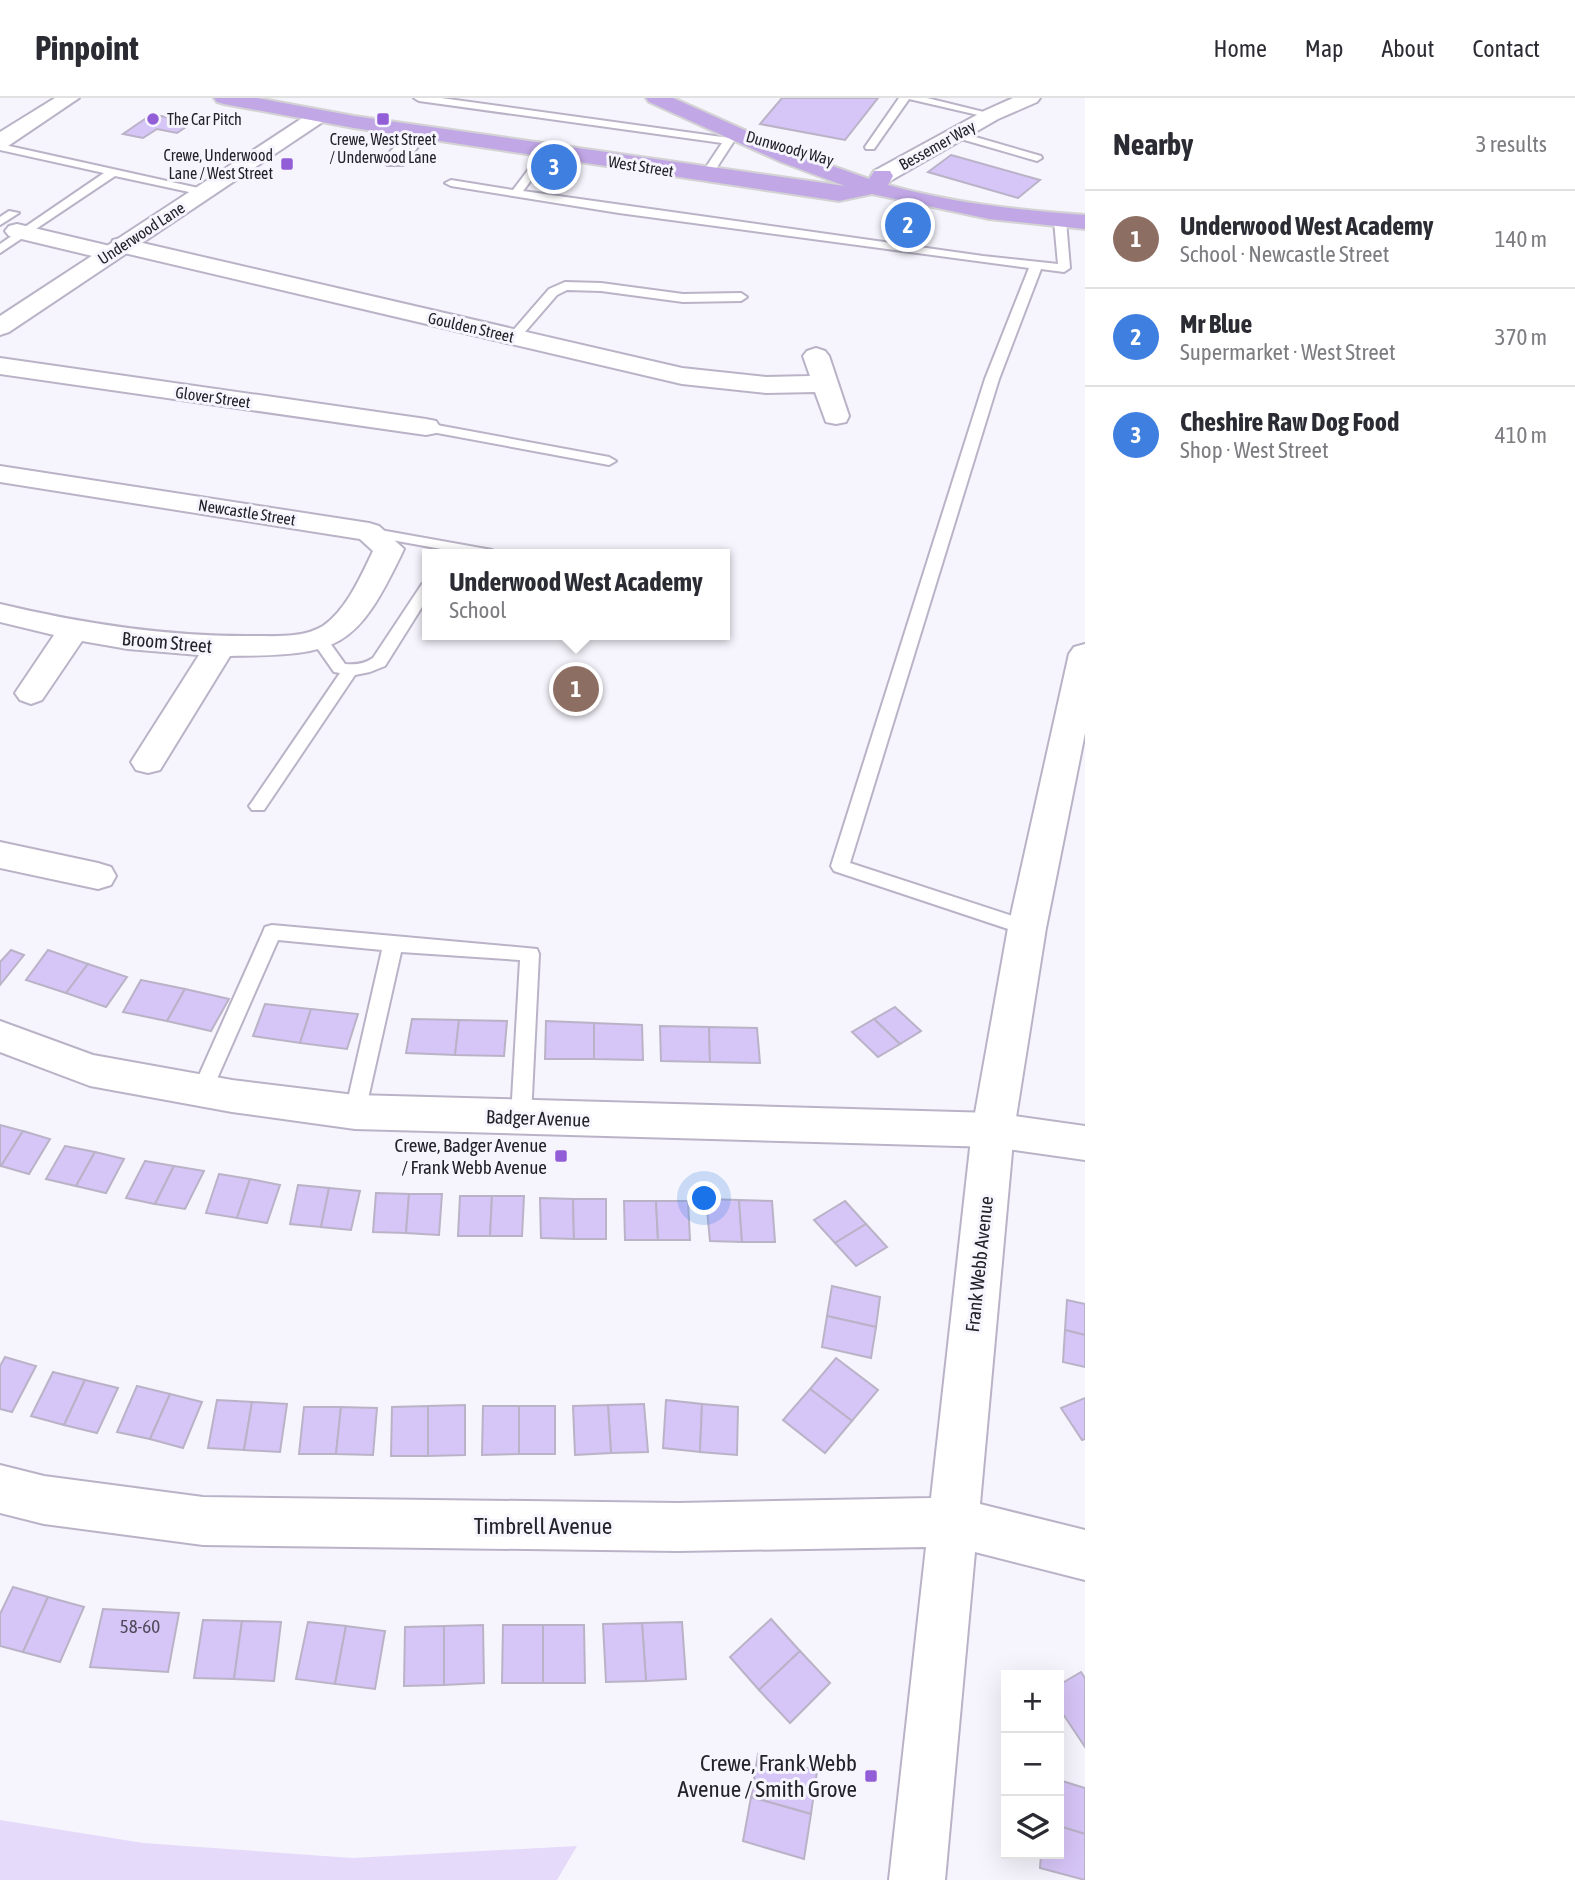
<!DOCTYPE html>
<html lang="en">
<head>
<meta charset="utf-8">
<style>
	:root { --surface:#fff; --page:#f7f7f7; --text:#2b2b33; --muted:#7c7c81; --line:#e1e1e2; --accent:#b45309 }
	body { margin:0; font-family:"Asap Condensed",sans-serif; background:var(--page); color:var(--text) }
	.controls { position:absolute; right:21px; bottom:21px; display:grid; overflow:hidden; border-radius:0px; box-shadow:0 7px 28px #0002 }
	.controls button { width:63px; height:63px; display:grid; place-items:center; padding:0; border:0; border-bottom:2px solid var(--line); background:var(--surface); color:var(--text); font:35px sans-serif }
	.you { position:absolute; left:705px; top:1101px; width:24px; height:24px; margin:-18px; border:5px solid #fff; border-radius:50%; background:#1a73e8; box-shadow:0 0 0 10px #1a73e833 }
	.badge { display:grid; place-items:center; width:46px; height:46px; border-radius:50%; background:var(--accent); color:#fff; font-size:23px; font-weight:700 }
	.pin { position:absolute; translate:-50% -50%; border:4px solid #fff; box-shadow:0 2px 7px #0006 }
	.popup { position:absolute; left:422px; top:451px; width:308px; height:91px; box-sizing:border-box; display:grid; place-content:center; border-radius:0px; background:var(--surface); filter:drop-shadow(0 2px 5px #0005); font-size:23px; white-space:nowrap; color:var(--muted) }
	.popup b { font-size:26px; color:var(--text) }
	.popup::after { content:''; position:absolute; left:50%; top:100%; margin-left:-14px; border:14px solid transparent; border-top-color:var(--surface) }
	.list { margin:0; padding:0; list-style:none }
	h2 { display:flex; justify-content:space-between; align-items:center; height:91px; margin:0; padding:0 28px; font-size:30px }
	h2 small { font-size:23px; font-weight:400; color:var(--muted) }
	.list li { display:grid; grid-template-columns:46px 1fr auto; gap:21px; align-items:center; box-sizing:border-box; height:98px; padding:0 28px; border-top:2px solid var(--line) }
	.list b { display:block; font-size:26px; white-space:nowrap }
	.list p { margin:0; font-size:23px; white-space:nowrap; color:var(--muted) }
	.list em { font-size:23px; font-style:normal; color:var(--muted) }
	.icon { flex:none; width:38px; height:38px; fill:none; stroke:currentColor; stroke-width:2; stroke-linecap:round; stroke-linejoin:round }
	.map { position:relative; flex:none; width:1085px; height:1782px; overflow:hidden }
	header { display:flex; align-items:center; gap:42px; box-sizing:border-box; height:98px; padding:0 35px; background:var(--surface); border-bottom:2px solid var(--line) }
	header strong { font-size:33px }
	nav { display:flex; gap:38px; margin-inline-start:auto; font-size:24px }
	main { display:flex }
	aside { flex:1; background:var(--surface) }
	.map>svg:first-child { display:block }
	.green { fill:#e5dafa }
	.building { fill:#d6c5f7; stroke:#bab3c7; stroke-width:2 }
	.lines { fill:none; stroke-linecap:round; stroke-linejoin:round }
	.service-casing { stroke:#bab3c7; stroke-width:4 }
	.minor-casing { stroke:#bab3c7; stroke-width:4 }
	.tertiary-casing { stroke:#bab3c7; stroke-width:4 }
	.primary-casing { stroke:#d3d3d4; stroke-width:4 }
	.service { fill:#fff; fill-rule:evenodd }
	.minor { fill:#fff; fill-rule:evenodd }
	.tertiary { fill:#fff; fill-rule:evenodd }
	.primary { fill:#c1a7e6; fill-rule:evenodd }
	.poi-dot { fill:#925ed7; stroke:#f6f4fc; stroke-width:2.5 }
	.labels { text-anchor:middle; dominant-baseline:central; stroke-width:6; stroke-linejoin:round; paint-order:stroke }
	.far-poi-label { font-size:16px; fill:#242229; stroke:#f6f4fc; text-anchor:start }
	.far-street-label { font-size:16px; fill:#242229; stroke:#f6f4fc }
	.street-label { font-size:19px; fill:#242229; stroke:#f6f4fc }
	.poi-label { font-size:19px; fill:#242229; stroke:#f6f4fc; text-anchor:end }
	.near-number-label { font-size:19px; fill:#504b5c }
	.near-street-label { font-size:23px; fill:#242229; stroke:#f6f4fc }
	.near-poi-label { font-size:23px; fill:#242229; stroke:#f6f4fc; text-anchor:end }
</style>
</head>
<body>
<header>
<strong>Pinpoint</strong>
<nav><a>Home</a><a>Map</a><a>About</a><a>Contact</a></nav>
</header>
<main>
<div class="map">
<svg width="1085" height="1782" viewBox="0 0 1085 1782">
	<rect width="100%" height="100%" fill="#f6f4fc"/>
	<path class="green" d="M 0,1722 L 143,1745 L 352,1760 L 577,1748 L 557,1782 L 0,1782 Z"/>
	<g class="building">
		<path d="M 782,0 L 878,0 L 845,42 L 760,26 Z"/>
		<path d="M 152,16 L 192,25 L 177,35 L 157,31 L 143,40 L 123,36 Z"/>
		<path d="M 951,57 L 1040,82 L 1018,100 L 928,74 Z"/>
		<path d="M 11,852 L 24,857 L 0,887 L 0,864 Z"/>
		<path d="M 48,852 L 88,866 L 66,895 L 26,882 Z"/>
		<path d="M 88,866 L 127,879 L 106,909 L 66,895 Z"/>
		<path d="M 141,882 L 185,891 L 167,923 L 123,914 Z"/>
		<path d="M 185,891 L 229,901 L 211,933 L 167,923 Z"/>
		<path d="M 265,906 L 311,911 L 300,945 L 253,938 Z"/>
		<path d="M 895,909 L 921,933 L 900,946 L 874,921 Z"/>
		<path d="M 311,911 L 358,916 L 347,951 L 300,945 Z"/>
		<path d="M 412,921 L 459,922 L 455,957 L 406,955 Z"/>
		<path d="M 874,921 L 900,946 L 878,959 L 852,934 Z"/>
		<path d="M 459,922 L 507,923 L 504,958 L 455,957 Z"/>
		<path d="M 546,923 L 594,925 L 594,961 L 545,961 Z"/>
		<path d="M 594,925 L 642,927 L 643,962 L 594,961 Z"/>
		<path d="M 660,928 L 709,929 L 710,964 L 661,963 Z"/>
		<path d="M 709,929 L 757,930 L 760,965 L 710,964 Z"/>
		<path d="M 0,1027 L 23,1033 L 1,1068 L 0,1067 Z"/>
		<path d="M 23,1033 L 50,1041 L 29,1076 L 1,1068 Z"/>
		<path d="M 65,1048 L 95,1054 L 76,1088 L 46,1081 Z"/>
		<path d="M 95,1054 L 124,1061 L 106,1095 L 76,1088 Z"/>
		<path d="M 145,1063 L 174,1068 L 155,1106 L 126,1100 Z"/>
		<path d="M 174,1068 L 204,1073 L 185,1111 L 155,1106 Z"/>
		<path d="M 219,1076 L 250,1081 L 237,1120 L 206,1115 Z"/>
		<path d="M 250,1081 L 280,1087 L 267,1125 L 237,1120 Z"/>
		<path d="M 298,1087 L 329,1090 L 321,1129 L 290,1126 Z"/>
		<path d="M 329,1090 L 360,1093 L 351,1132 L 321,1129 Z"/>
		<path d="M 376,1095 L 409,1096 L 406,1135 L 373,1134 Z"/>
		<path d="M 409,1096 L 442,1096 L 439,1137 L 406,1135 Z"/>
		<path d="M 460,1098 L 492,1098 L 490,1138 L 458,1138 Z"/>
		<path d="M 492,1098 L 524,1098 L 522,1138 L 490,1138 Z"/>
		<path d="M 540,1100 L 573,1101 L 574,1141 L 541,1140 Z"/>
		<path d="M 573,1101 L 606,1101 L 606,1141 L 574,1141 Z"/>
		<path d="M 706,1101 L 739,1102 L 742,1144 L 710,1143 Z"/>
		<path d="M 739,1102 L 772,1103 L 775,1144 L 742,1144 Z"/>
		<path d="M 624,1103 L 656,1103 L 658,1142 L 625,1142 Z"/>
		<path d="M 656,1103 L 688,1103 L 690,1142 L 658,1142 Z"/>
		<path d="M 845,1103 L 866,1126 L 835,1145 L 814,1122 Z"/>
		<path d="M 866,1126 L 887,1149 L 856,1168 L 835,1145 Z"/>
		<path d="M 832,1188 L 880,1199 L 876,1229 L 827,1218 Z"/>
		<path d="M 1067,1202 L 1085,1206 L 1085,1237 L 1065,1232 Z"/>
		<path d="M 827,1218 L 876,1229 L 871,1260 L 822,1249 Z"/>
		<path d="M 1065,1232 L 1085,1237 L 1085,1269 L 1063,1264 Z"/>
		<path d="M 5,1259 L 36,1268 L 12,1314 L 0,1311 L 0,1268 Z"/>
		<path d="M 836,1260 L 878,1292 L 852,1323 L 810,1291 Z"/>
		<path d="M 53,1274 L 85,1282 L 64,1327 L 31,1318 Z"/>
		<path d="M 85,1282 L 118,1290 L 97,1335 L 64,1327 Z"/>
		<path d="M 137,1288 L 170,1296 L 150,1341 L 117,1334 Z"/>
		<path d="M 810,1291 L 852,1323 L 825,1355 L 783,1322 Z"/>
		<path d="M 170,1296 L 202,1304 L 183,1350 L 150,1341 Z"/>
		<path d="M 1085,1300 L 1085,1341 L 1082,1342 L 1061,1310 Z"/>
		<path d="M 217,1302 L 252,1304 L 244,1352 L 208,1350 Z"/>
		<path d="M 666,1302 L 702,1306 L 700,1354 L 663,1350 Z"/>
		<path d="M 252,1304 L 287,1306 L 280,1354 L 244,1352 Z"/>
		<path d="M 644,1306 L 648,1354 L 611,1355 L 608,1307 Z"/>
		<path d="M 702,1306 L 738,1309 L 737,1357 L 700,1354 Z"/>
		<path d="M 465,1307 L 465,1357 L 428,1358 L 428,1308 Z"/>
		<path d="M 608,1307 L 611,1355 L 575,1357 L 573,1308 Z"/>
		<path d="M 428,1308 L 428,1358 L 391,1358 L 392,1309 Z"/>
		<path d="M 483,1308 L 519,1308 L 519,1356 L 482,1357 Z"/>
		<rect x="519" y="1308" width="36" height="48"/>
		<path d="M 304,1309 L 341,1309 L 336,1356 L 299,1356 Z"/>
		<path d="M 341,1309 L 377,1310 L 373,1357 L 336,1356 Z"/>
		<path d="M 13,1489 L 48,1499 L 23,1554 L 0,1548 L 0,1516 Z"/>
		<path d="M 48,1499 L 84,1509 L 60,1564 L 23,1554 Z"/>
		<path d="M 103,1511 L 179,1515 L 168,1574 L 90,1569 Z"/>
		<path d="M 771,1521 L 800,1553 L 759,1592 L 730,1559 Z"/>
		<path d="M 203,1522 L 242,1523 L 234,1581 L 194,1580 Z"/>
		<path d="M 242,1523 L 281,1524 L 274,1583 L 234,1581 Z"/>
		<path d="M 308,1524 L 346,1528 L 335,1586 L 296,1581 Z"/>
		<path d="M 682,1524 L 686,1581 L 646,1583 L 642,1525 Z"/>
		<path d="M 642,1525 L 646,1583 L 606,1584 L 603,1526 Z"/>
		<path d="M 483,1527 L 484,1585 L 444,1587 L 444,1528 Z"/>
		<path d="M 503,1527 L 543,1527 L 543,1585 L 502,1585 Z"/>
		<path d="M 543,1527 L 584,1527 L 585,1585 L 543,1585 Z"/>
		<path d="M 346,1528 L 385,1533 L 375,1591 L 335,1586 Z"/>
		<path d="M 444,1528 L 444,1587 L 404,1588 L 405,1529 Z"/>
		<path d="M 800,1553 L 830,1585 L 790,1625 L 759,1592 Z"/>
		<path d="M 1081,1574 L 1085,1580 L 1085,1649 L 1059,1610 L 1059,1587 Z"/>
		<path d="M 758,1656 L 817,1673 L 811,1716 L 751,1699 Z"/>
		<path d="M 1059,1682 L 1085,1690 L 1085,1736 L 1059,1728 Z"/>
		<path d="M 751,1699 L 811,1716 L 804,1761 L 743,1743 Z"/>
		<path d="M 1059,1728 L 1085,1736 L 1085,1782 L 1040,1770 L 1041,1756 L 1059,1756 Z"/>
	</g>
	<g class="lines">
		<g class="service-casing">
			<g id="service">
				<path d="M 414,0 L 441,0 L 729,40 L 734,43 L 710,80 L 706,81 L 700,78 L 722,45 L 419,3 Z"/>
				<path d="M 899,0 L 927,0 L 996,17 L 991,20 L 909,1 L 874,51 L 866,51 L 865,49 Z"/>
				<path d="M 958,34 L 1041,58 L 1042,60 L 1037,63 L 954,39 L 953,37 Z"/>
				<path d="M 0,46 L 203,91 L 209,94 L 203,97 L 115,78 L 0,155 L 0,146 L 104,75 L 0,52 Z"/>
				<path d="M 548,50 L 553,53 L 523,93 L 983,158 L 1058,166 L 1054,123 L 1060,120 L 1066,123 L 1070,170 L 1064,174 L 1041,171 L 999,281 L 850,765 L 1034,825 L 1036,830 L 1034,835 L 1020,835 L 834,773 L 831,768 L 985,281 L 1029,170 L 619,115 L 451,88 L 445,85 L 451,82 L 513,92 L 544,51 Z"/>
				<path d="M 9,113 L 19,115 L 0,127 L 0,119 Z"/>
				<path d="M 565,184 L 601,185 L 683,196 L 741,195 L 747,199 L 741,203 L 683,204 L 601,193 L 567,192 L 557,197 L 518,242 L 510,242 L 510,236 L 549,191 Z"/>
				<path d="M 426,325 L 609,359 L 616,363 L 609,367 L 421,332 L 421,326 Z"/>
				<path d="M 369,430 L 492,452 L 499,456 L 469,456 L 364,437 L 362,434 Z"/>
				<path d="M 427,484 L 427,501 L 385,568 L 370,574 L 355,577 L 264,712 L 252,712 L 249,708 L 252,704 L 340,575 L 334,574 L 313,544 L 311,541 L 313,538 L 325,538 L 345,566 C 356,567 364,566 373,560 L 422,486 Z"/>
				<path d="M 272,827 L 537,851 L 539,856 L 531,1019 L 528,1025 L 521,1027 L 514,1025 L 511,1019 L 520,862 L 401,854 L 365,1014 L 362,1020 L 355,1022 L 348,1020 L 345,1014 L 382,852 L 278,842 L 209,999 L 202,1001 L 195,999 L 192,993 L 263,834 L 265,829 Z"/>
			</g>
		</g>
		<g class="minor-casing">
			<g id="minor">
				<path d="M 55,0 L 79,0 L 8,48 L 0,49 L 0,34 Z"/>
				<path d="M 1013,0 L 1040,0 L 1037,4 L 998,21 L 890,83 L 874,83 L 871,78 L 874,73 L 984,13 Z"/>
				<path d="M 420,28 L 427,30 L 431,34 L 427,38 L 403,67 L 387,67 L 384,62 L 387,57 L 413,30 Z"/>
				<path d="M 17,126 L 110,148 L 113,142 L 121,140 L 682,270 L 766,279 L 810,278 L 803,258 L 807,253 L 816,250 L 825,253 L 829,258 L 849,318 L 846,324 L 836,326 L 826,324 L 815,294 L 766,295 L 682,286 L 120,154 L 117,160 L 109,162 L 9,138 L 5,133 L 9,128 Z"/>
				<path d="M 0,260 L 426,321 L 436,323 L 440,329 L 436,335 L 426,337 L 0,276 Z"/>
				<path d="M 0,368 L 369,425 L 379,428 L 404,451 C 356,552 340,557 230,558 L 160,672 L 148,675 L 136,672 L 131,664 L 199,557 L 128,551 L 82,543 L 42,602 L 31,606 L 20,602 L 15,595 L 54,537 L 0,524 L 0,506 C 84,526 168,539 255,538 C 277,538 303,540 323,528 C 347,511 361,478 373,453 L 360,441 L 0,384 Z"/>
				<path d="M 1085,546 L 1085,635 L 1046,830 L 1014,1032 L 980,1406 L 1085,1432 L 1085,1482 L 975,1454 L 945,1782 L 889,1782 L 926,1449 L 678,1453 L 203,1447 L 44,1426 L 0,1415 L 0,1367 L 44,1378 L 203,1399 L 678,1405 L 931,1400 L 972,1032 L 1008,830 L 1069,556 L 1074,549 Z"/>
				<path d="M 0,744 L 98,765 L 111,769 L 116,778 L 111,787 L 98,791 L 0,770 Z"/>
			</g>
		</g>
		<g class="tertiary-casing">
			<g id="tertiary">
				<path d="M 317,13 L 324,15 L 327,19 L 324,23 L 9,234 L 0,237 L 0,218 L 310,15 Z"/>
				<path d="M 0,923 L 93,957 L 232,982 L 355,997 L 993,1015 L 1085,1028 L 1085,1062 L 993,1049 L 355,1031 L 232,1014 L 90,988 L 0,954 Z"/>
			</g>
		</g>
		<g class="primary-casing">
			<path id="primary" d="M 214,0 L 257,0 L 354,18 L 845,88 L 781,64 L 649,4 L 646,0 L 673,0 L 796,55 L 869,81 L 874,73 L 890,73 L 893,78 L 888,87 C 952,105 1018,112 1085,117 L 1085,131 L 989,121 L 872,96 L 839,103 L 354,30 L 224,6 L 217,4 Z"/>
		</g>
		<use href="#service" class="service"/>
		<use href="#minor" class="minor"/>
		<use href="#tertiary" class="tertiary"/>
		<use href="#primary" class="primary"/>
	</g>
	<g class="poi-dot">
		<circle cx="153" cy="21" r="7"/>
		<rect x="376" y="14" width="14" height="14" rx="3.5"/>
		<rect x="280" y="59" width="14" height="14" rx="3.5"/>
		<rect x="554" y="1051" width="14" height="14" rx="3.5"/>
		<rect x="864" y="1671" width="14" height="14" rx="3.5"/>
	</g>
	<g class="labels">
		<g class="far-poi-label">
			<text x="167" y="21">The Car Pitch</text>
			<text x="383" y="41" text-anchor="middle">Crewe, West Street<tspan x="383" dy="18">/ Underwood Lane</tspan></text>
			<text x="273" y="57" text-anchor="end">Crewe, Underwood<tspan x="273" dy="18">Lane / West Street</tspan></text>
		</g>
		<g class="far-street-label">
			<text transform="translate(937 47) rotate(-29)">Bessemer Way</text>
			<text transform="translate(790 50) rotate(16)">Dunwoody Way</text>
			<text transform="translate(641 68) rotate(9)">West Street</text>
			<text transform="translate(141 135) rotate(-33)">Underwood Lane</text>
			<text transform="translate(471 229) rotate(13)">Goulden Street</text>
			<text transform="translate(213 299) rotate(8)">Glover Street</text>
			<text transform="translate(247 414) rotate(9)">Newcastle Street</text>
		</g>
		<g class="street-label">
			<text transform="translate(167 544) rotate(5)">Broom Street</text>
			<text transform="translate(538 1020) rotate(2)">Badger Avenue</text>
			<text transform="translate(979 1166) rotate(-84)">Frank Webb Avenue</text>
		</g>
		<g class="poi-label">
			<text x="547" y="1047">Crewe, Badger Avenue<tspan x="547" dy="22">/ Frank Webb Avenue</tspan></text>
		</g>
		<g class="near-number-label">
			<text x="140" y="1528">58-60</text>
		</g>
		<g class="near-street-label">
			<text x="543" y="1428">Timbrell Avenue</text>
		</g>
		<g class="near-poi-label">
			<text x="857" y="1665">Crewe, Frank Webb<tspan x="857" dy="26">Avenue / Smith Grove</tspan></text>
		</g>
	</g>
</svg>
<div class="controls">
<button>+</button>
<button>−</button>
<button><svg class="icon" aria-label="layers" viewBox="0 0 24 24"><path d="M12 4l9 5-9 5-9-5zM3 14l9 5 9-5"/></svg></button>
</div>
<div class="you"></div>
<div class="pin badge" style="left:576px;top:591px;background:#8d6e63">1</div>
<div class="popup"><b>Underwood West Academy</b>School</div>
<div class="pin badge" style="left:908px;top:127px;background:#3f7fe0">2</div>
<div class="pin badge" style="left:554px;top:69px;background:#3f7fe0">3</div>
</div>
<aside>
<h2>Nearby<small>3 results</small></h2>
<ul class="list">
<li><span class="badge" style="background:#8d6e63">1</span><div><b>Underwood West Academy</b><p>School · Newcastle Street</p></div><em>140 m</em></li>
<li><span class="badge" style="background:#3f7fe0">2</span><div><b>Mr Blue</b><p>Supermarket · West Street</p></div><em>370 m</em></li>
<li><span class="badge" style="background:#3f7fe0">3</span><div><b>Cheshire Raw Dog Food</b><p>Shop · West Street</p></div><em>410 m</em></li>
</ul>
</aside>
</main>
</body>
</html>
